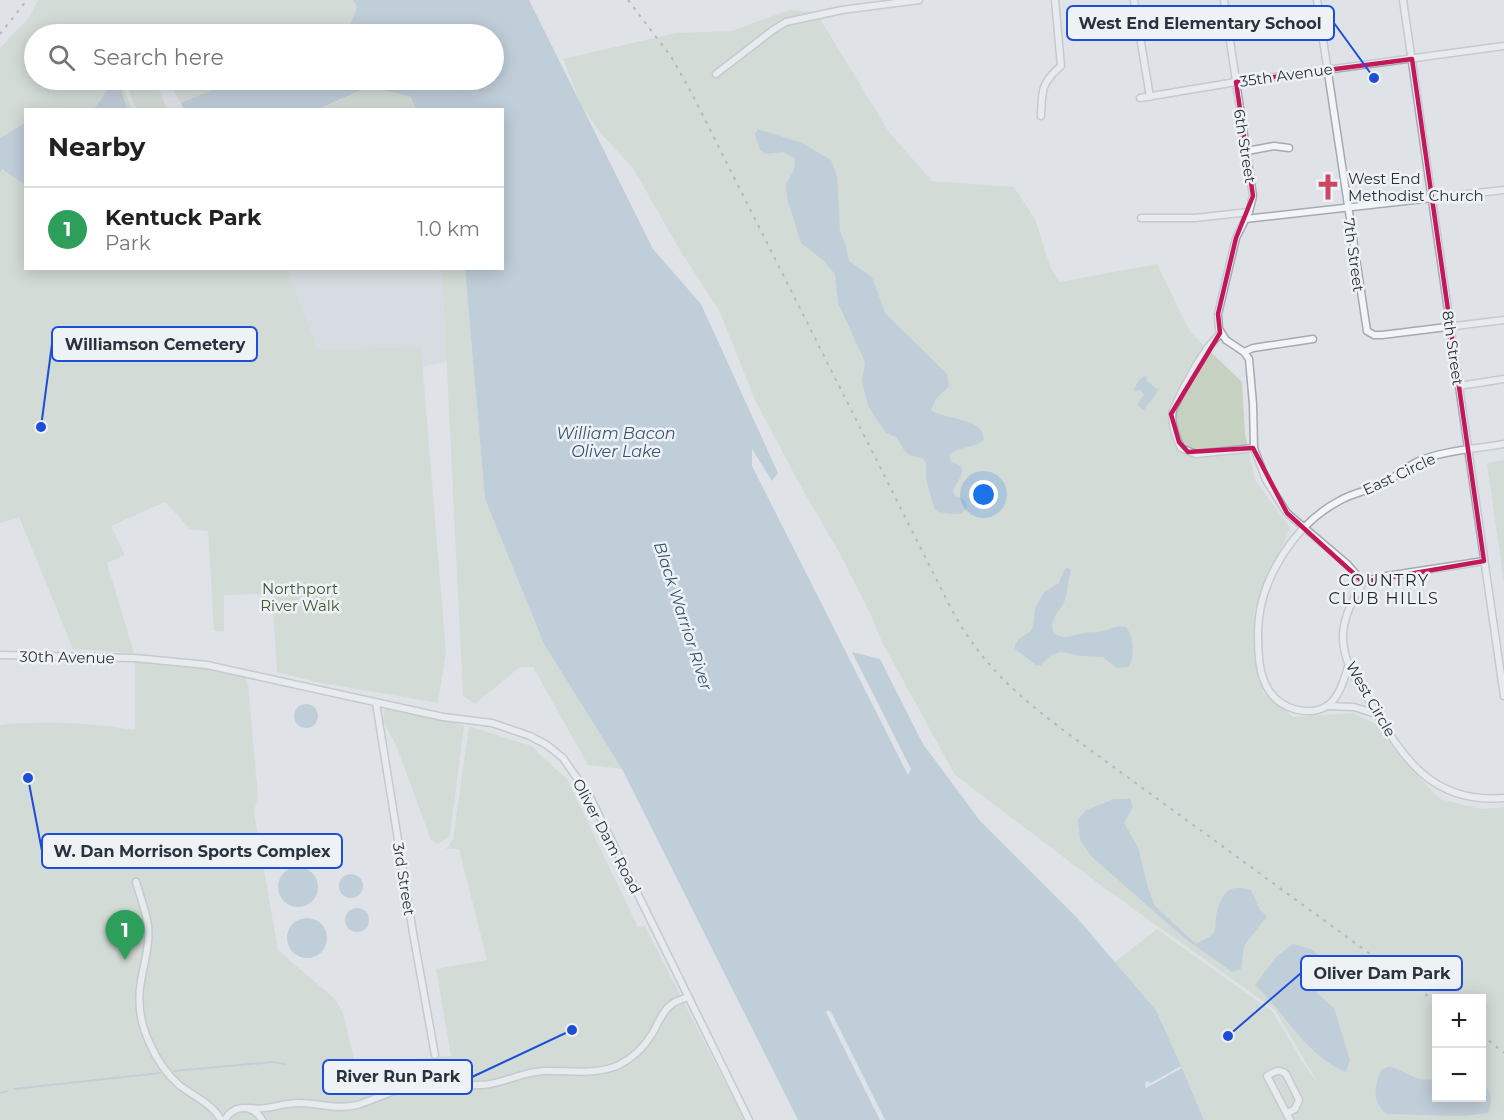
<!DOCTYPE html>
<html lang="en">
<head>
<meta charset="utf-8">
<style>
	:root { --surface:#fff; --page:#f2f2f2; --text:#222; --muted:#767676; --line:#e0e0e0; --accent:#111827 }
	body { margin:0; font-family:Montserrat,sans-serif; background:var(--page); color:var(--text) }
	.controls { position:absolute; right:18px; bottom:18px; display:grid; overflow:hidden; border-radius:0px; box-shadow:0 3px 15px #0003 }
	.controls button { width:54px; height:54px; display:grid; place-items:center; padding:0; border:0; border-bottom:2px solid var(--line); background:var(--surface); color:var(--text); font:30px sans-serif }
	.you { position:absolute; left:984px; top:495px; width:21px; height:21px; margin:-15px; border:4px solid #fff; border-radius:50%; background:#1a73e8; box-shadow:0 0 0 9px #1a73e833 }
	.badge { display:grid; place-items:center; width:39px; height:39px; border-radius:50%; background:var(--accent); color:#fff; font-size:20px; font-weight:700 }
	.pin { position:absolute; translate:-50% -50px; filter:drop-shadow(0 2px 3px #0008) }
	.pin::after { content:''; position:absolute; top:32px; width:21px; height:18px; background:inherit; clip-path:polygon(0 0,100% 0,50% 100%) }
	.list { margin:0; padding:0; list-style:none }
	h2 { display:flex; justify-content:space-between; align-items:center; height:78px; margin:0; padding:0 24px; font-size:26px }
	h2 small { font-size:20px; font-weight:400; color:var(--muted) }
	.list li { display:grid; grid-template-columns:39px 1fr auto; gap:18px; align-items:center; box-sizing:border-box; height:84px; padding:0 24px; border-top:2px solid var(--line) }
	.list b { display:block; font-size:22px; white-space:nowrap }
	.list p { margin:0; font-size:20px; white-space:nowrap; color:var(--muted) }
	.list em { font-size:20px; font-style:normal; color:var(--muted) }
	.icon { flex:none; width:33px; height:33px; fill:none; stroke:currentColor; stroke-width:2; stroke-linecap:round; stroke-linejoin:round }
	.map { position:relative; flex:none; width:1504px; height:1120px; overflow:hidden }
	.search { position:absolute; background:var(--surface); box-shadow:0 3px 15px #0003; left:24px; top:24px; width:480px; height:66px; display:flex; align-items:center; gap:15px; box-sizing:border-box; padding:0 21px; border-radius:33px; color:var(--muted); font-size:22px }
	.panel { position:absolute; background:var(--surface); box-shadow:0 3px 15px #0003; left:24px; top:108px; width:480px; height:162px; border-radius:0px }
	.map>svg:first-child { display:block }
	.built { fill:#cdd3da }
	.green { fill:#c6d1c1; fill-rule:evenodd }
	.water { fill:#9cb4c7 }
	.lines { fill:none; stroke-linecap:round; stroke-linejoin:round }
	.stream { stroke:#9cb4c7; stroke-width:2 }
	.street-casing { stroke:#a5aab2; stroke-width:9 }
	.street { stroke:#f2f4f6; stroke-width:6 }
	.rail { stroke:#798491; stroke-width:2; stroke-dasharray:3 6; stroke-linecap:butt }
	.marked { fill:none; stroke:#c2185b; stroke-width:4.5; stroke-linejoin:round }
	.labels { text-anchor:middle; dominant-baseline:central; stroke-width:5; stroke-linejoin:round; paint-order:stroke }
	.street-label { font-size:15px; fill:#29323e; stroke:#eff2f5 }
	.poi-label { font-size:15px; fill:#29323e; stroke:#eff2f5; text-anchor:start }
	.park-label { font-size:15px; fill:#405937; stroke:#eff2f5 }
	.water-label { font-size:16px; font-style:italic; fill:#355471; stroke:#eff2f5 }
	.neighbourhood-label { font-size:16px; letter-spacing:1.5px; fill:#1b242f; stroke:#eff2f5 }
	.leader { fill:none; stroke:#1d4ed8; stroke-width:2 }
	.callout-dot { fill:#1d4ed8; stroke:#eff2f5; stroke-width:2 }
	.callout { fill:#eff2f5; stroke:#1d4ed8; stroke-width:2 }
	.callout-label { font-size:16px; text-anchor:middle; font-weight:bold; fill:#29323e }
</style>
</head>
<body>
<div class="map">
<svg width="1504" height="1120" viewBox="0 0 1504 1120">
	<rect width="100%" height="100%" fill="#dfe3e8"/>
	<path class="built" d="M 262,269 L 465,269 L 463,358 L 308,392 Z"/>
	<g class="green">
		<path d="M 38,0 L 353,0 L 357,7 L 349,28 L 335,34 L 34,34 L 34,80 L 120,80 L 132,109 L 26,110 L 26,268 L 287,269 L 318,350 L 421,347 L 446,653 L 438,703 L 316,682 L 277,672 L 272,594 L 224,595 L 224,631 L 214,631 L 208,531 L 190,529 L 165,502 L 111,526 L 125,555 L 107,563 L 134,653 L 73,649 L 19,517 L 0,523 L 0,48 L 29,17 Z"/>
		<path d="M 789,10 L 816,12 L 889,132 L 932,181 L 1014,187 L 1035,219 L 1050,266 L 1059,282 L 1157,264 L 1190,332 L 1242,382 L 1245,434 L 1255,480 L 1290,528 L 1254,614 L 1263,693 L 1293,717 L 1353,713 L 1376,724 L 1401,758 L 1440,799 L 1482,809 L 1504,807 L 1504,1120 L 1204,1120 L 1156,1010 L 1115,962 L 1157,929 L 1273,1012 L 1302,1061 L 1319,1085 L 1275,1010 L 1103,887 L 955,775 L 882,642 L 870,613 L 840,554 L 799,483 L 755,400 L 719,310 L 681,252 L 633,168 L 601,134 L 581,105 L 563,59 L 676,33 L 732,31 ZM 1436,998 L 1482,998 L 1482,1098 L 1436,1098 Z"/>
		<path d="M 125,80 L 155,80 L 167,109 L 136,109 Z"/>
		<path d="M 167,80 L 235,80 L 181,103 Z"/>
		<path d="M 368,87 L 410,96 L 416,109 L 319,110 Z"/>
		<path d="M 442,269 L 465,269 L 485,499 L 544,644 L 622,769 L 588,765 L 533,667 L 520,667 L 475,704 L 463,696 Z"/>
		<path d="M 1504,460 L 1504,583 L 1487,463 Z"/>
		<path d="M 135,658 L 244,673 L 248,684 L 258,796 L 254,813 L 278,950 L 335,999 L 343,1013 L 355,1064 L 451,1056 L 436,969 L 487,960 L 459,849 L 446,849 L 453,839 L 469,726 L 531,746 L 567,779 L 638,927 L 645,926 L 744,1120 L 0,1120 L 0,725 C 45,720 90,723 135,730 Z"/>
		<path d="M 385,708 L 464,725 L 450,836 L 438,844 L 431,840 L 396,745 L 383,721 Z"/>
	</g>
	<g class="water">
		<path d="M 353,0 L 529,0 L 653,249 L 701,304 L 778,473 L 772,481 L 752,449 L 752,466 L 908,775 L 911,769 L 852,652 L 880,659 L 923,744 L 981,822 L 1078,919 L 1156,1010 L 1181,1066 L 1151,1083 L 1146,1081 L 1145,1086 L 1146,1088 L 1182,1068 L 1204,1120 L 885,1120 L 831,1012 L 828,1010 L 826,1012 L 880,1120 L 798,1120 L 622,769 L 544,644 L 485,499 L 465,269 L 502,268 L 502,110 L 416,109 L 410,96 L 368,87 L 319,109 L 184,110 L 181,103 L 235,80 L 494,80 L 494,34 L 335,34 L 349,28 L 357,7 Z"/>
		<path d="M 115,80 L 118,80 L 127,109 L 94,109 Z"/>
		<path d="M 25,123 L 25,185 L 2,169 L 0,173 L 0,138 Z"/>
		<path d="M 758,129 L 802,143 L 831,160 L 837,176 L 840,231 L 846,246 L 849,261 L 872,277 L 885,313 L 947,374 L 949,386 L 936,399 L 931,410 C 946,421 983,416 984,440 C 974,448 959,446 949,455 L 951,461 C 972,469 958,478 953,491 L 955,496 C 963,498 967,500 967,508 L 960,514 L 954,514 L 938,512 L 934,508 L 926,479 L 926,463 L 923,459 L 909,455 L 904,450 L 897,438 L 885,432 L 868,406 L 862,381 L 865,362 L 838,303 L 835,274 L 824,261 L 801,243 L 787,198 L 786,184 L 794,170 L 795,158 L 783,152 L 765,154 L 760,150 L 755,134 Z"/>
		<path d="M 1146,375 L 1147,381 L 1157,389 L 1160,388 L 1144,410 L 1137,405 L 1144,394 L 1140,390 L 1134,391 C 1136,383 1138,380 1146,375 Z"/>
		<path d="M 1067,567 L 1071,570 C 1068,580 1068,591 1065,600 C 1061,611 1049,618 1053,631 C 1063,642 1072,635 1084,633 C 1089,632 1093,632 1098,632 C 1109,631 1115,624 1126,627 C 1134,637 1135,657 1129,667 L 1117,668 L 1103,657 L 1081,656 L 1061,652 L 1051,655 L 1041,665 L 1037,666 L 1015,649 L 1015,645 L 1020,638 L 1031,631 L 1033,626 L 1035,609 L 1044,592 L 1059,583 L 1064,570 Z"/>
		<circle cx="306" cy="716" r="12"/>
		<path d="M 1114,799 L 1130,799 L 1133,807 L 1124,823 L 1138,847 L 1148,888 L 1155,906 L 1196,944 C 1201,941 1208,938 1212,935 C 1217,931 1215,922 1216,916 C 1221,896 1227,882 1251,890 L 1260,910 L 1267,916 L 1244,946 L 1241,969 L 1232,972 L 1183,937 L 1091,856 L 1080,840 L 1078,820 L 1086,810 Z"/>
		<circle cx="298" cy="887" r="20"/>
		<circle cx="351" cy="886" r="12"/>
		<circle cx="357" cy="920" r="12"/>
		<circle cx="307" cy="938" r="20"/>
		<path d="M 1293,944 L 1311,949 L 1323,959 L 1317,993 L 1334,1008 L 1350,1060 L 1346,1072 C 1305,1055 1286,1014 1255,985 L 1276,957 Z"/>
		<path d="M 1390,1066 L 1419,1079 L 1436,1080 L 1436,1098 L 1482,1098 L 1482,1083 C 1492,1092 1493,1101 1488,1113 L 1463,1116 L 1386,1114 C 1371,1100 1375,1087 1381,1070 Z"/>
	</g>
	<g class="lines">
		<g class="stream">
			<path d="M 174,1071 L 272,1062 L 285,1064"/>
			<path d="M 14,1089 L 160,1073"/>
			<path d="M 0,1093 L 7,1091"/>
		</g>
		<g class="street-casing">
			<g id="street">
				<path d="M 1134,0 L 1150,97"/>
				<path d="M 1224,0 L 1253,196 L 1249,212 L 1236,238 L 1218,314 L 1219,329 L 1226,340 L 1244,352 L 1249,359 L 1253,404 L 1254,448 L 1266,480 L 1287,513 L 1347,564 L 1363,582"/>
				<path d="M 1317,0 L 1367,331 L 1374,335 L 1382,335 L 1504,320"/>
				<path d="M 1403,0 L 1504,696"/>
				<path d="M 716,74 L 773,30 L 786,22 L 842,10 L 919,0"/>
				<path d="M 1140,98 L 1236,82 L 1504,46"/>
				<path d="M 1041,116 C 1042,90 1041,83 1061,66 L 1055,0"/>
				<path d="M 1247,151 L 1274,146 L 1289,148"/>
				<path d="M 1141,218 L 1195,218 L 1249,212"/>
				<path d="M 1245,219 L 1504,190"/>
				<path d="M 1221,334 C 1204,346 1182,390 1173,410 C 1170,421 1176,437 1181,448 L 1196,454 L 1254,448"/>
				<path d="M 1244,352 L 1253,348 L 1313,339"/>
				<path d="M 1459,386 L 1504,379"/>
				<path d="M 1484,561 L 1380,577 L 1363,582 C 1353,599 1343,617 1343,637 C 1343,663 1358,683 1371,704 C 1404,759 1432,804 1504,798"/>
				<path d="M 0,655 L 135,658 L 207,665 L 443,717 L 492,723 L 530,736 L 547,745 L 563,758 L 590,797 L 749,1120"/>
				<path d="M 1348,667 C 1344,680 1339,698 1327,706 C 1309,717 1281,709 1270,692 C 1258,676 1258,650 1258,631 C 1259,580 1294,525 1339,501 C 1352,493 1367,491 1381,485 C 1395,478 1405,467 1419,461 C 1445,450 1477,449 1504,444"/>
				<path d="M 376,703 L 413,933 L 435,1055"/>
				<path d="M 1327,706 L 1354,707 L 1376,714"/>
				<path d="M 136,882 C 140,896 146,911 148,926 C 150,945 144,963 141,981 C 137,1003 140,1023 150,1044 C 156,1058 167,1074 179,1085 C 193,1096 213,1104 221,1120"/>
				<path d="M 249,1108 C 267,1111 281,1103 298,1103 C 319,1103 337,1110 357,1105 C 378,1099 395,1088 417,1085 C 442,1081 466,1088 490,1084 C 508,1081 524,1072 543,1071 C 569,1070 594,1076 619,1065 C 633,1058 644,1047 652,1034 C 658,1024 662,1011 672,1004 C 677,1000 683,999 688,997"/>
				<path d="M 1287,1113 L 1295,1109 L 1299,1100 L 1286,1074 C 1279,1068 1274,1072 1267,1076 L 1290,1120"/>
				<path d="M 225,1120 C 234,1104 253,1104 262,1120"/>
			</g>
		</g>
		<use href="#street" class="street"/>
		<g class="rail">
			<path d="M 628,0 L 672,58 L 691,92 L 955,616 C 988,672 1023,700 1074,738 L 1436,1002"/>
			<path d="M 0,34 L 27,0"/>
			<path d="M 1482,1035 L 1504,1053"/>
		</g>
	</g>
	<path d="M0 0H1504V1120H0ZM 1412,59 L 1484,561 L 1363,582 L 1287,513 L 1253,448 L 1188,452 L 1179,442 L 1171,414 L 1220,333 L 1218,314 L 1236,238 L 1253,196 L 1236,82 Z" fill="#dfe3e8" fill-opacity=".55" fill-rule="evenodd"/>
	<path class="marked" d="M 1412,59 L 1484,561 L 1363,582 L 1287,513 L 1253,448 L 1188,452 L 1179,442 L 1171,414 L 1220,333 L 1218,314 L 1236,238 L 1253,196 L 1236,82 Z"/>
	<defs>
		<g id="church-bare" transform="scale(2.07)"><path d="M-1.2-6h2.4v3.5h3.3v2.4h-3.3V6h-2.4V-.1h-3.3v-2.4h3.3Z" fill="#c84967" stroke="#eff2f5" stroke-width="2.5" paint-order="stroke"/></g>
	</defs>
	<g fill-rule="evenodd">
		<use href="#church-bare" x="1328" y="187"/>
	</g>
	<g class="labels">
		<g class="street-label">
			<text transform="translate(1286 75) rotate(-8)">35th Avenue</text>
			<text transform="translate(1245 146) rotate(81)">6th Street</text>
			<text transform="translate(1354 255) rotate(82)">7th Street</text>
			<text transform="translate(1453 348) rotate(82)">8th Street</text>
			<text transform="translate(1399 474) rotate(-25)">East Circle</text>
			<text transform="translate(67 657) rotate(1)">30th Avenue</text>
			<text transform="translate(1371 699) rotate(60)">West Circle</text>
			<text transform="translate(607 836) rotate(62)">Oliver Dam Road</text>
			<text transform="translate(404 879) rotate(81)">3rd Street</text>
		</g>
		<g class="poi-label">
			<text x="1348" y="178">West End<tspan x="1348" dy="17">Methodist Church</tspan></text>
		</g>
		<g class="park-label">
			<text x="300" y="588">Northport<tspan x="300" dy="17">River Walk</tspan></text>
		</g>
		<g class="water-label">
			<text x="616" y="433">William Bacon<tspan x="616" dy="18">Oliver Lake</tspan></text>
			<text transform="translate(683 616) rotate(72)">Black Warrior River</text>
		</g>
		<g class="neighbourhood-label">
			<text x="1384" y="580">COUNTRY<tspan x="1384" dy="18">CLUB HILLS</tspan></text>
		</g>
	</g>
	<path class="leader" d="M1374 78L1334 23M41 427L52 344M28 778L42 851M1228 1036L1301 973M572 1030L472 1077"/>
	<g class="callout-dot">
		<circle cx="1374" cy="78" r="6"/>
		<circle cx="41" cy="427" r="6"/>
		<circle cx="28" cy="778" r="6"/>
		<circle cx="1228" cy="1036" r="6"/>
		<circle cx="572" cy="1030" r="6"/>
	</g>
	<g class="callout">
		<rect x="1067" y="6" width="267" height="34" rx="6"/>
		<rect x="52" y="327" width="205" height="34" rx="6"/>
		<rect x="42" y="834" width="300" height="34" rx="6"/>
		<rect x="1301" y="956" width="161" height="34" rx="6"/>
		<rect x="323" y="1060" width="149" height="34" rx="6"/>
	</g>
	<g class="callout-label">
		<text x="1200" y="29">West End Elementary School</text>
		<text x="155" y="350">Williamson Cemetery</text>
		<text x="192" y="857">W. Dan Morrison Sports Complex</text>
		<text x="1382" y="979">Oliver Dam Park</text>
		<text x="398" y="1082">River Run Park</text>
	</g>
</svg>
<div class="controls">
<button>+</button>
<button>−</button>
</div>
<div class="you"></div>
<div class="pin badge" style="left:125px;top:960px;background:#2e9e5b">1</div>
<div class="search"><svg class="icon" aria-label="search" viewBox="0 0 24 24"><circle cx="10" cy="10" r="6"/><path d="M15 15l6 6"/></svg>Search here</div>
<section class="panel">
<h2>Nearby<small></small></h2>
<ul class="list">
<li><span class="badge" style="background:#2e9e5b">1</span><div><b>Kentuck Park</b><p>Park</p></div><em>1.0 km</em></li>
</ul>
</section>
</div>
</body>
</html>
